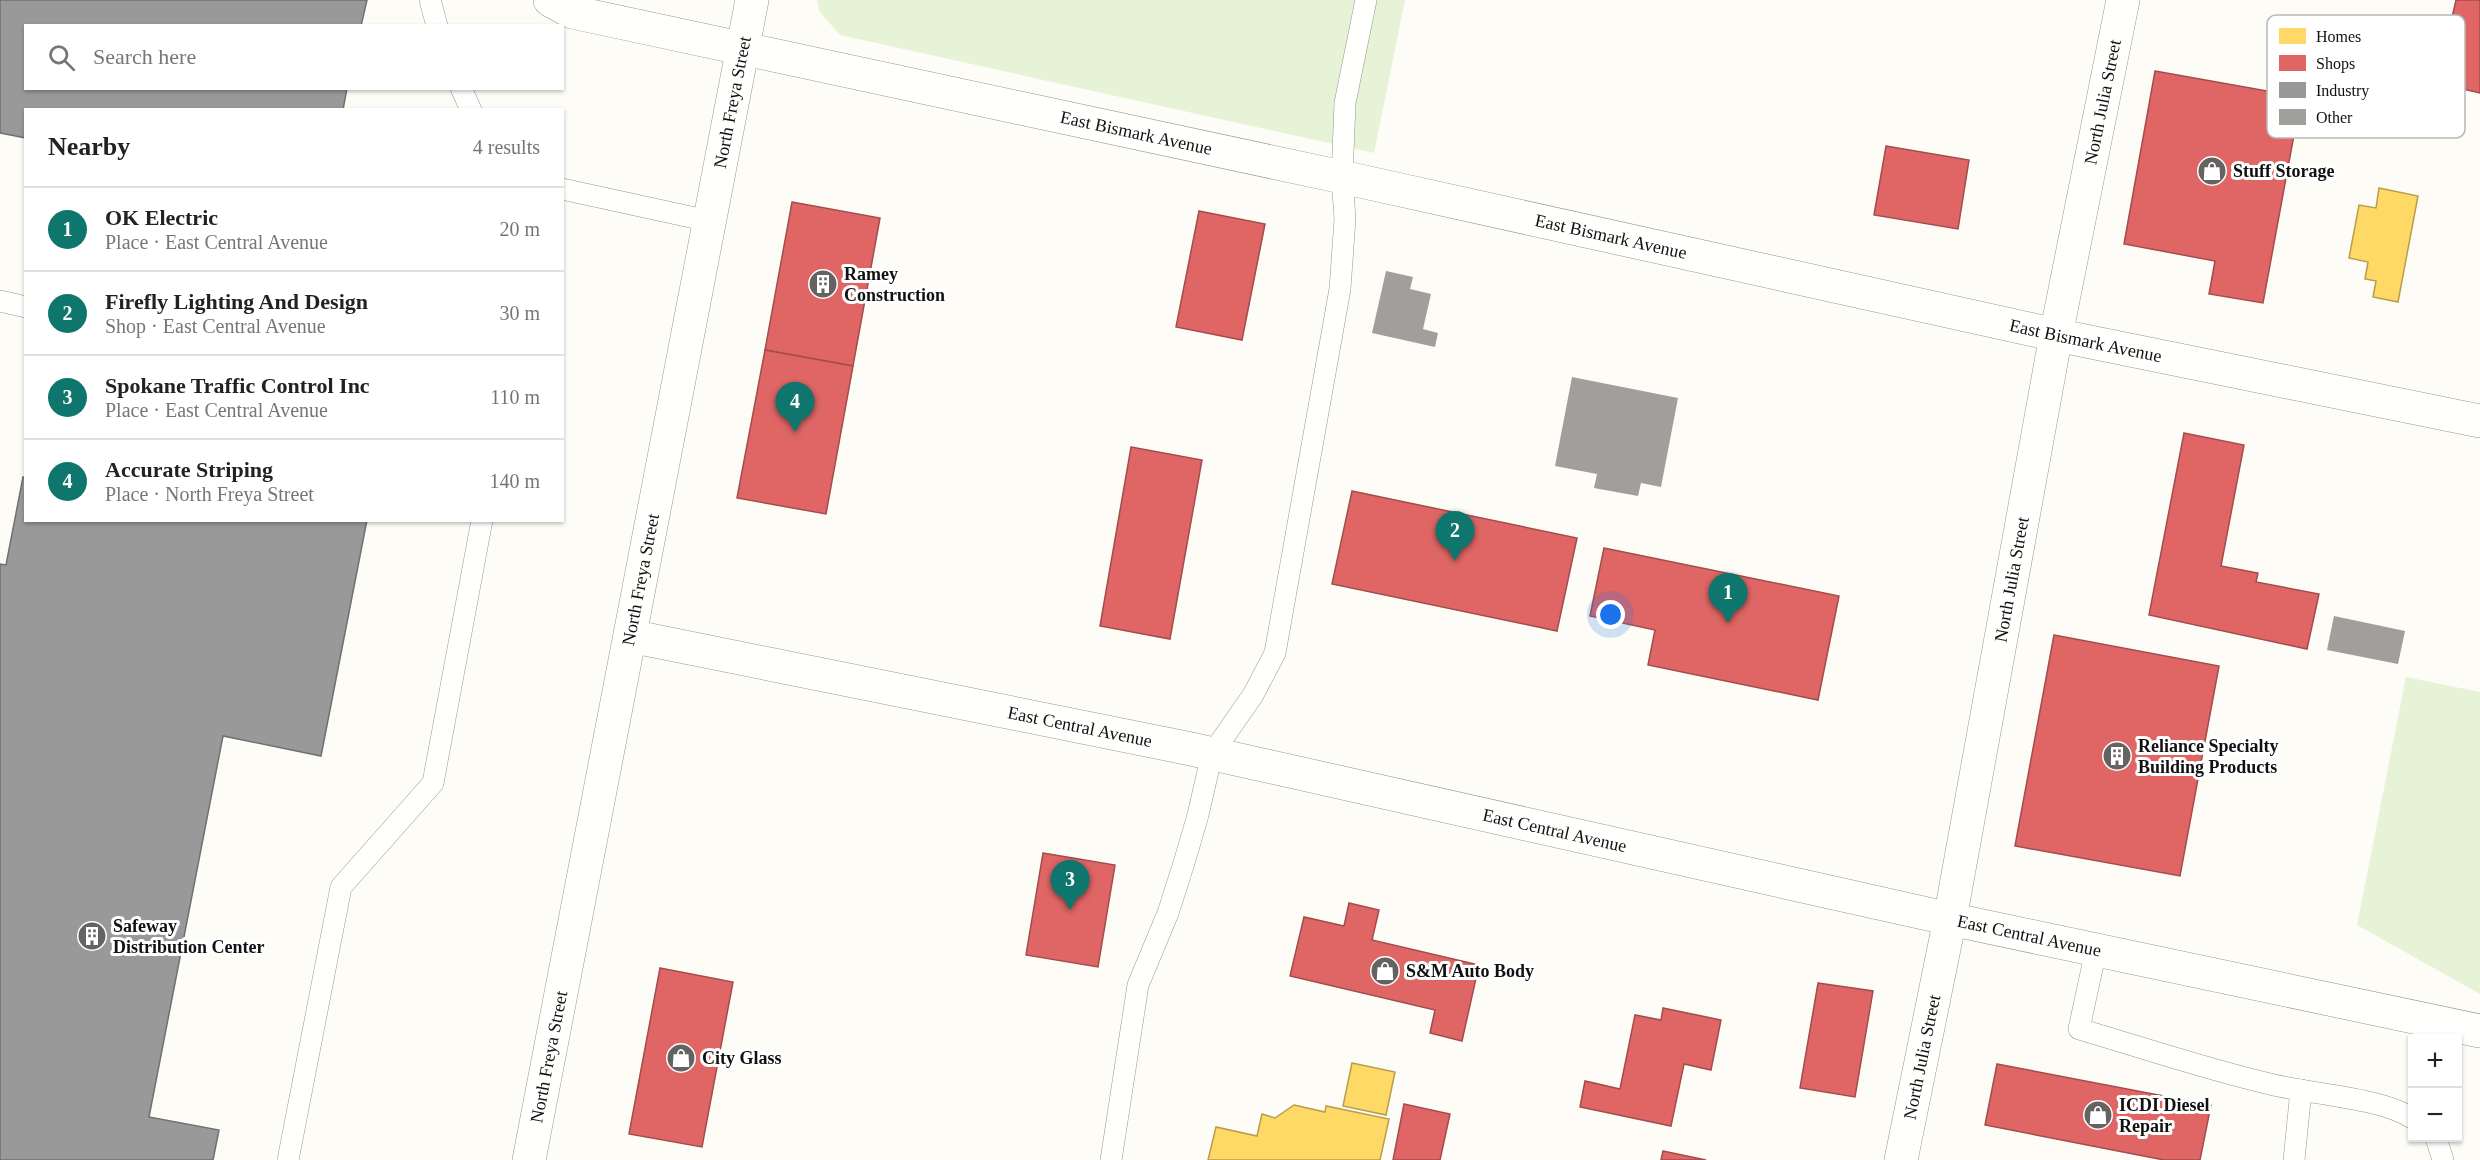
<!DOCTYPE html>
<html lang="en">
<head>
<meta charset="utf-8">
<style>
	:root { --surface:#fff; --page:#f6f6f6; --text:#222; --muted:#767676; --line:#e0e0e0; --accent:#0f766e }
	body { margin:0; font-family:Georgia,serif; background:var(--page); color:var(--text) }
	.controls { position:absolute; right:18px; bottom:18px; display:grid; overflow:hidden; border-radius:0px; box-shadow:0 2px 4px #0004 }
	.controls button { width:54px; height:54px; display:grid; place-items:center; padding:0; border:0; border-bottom:2px solid var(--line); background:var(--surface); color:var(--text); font:30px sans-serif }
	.you { position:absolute; left:1611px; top:615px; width:21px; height:21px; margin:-15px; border:4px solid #fff; border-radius:50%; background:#1a73e8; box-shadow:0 0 0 9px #1a73e833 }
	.badge { display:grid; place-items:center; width:39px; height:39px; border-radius:50%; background:var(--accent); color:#fff; font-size:20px; font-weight:700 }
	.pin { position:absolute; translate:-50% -50px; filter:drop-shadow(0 2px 3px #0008) }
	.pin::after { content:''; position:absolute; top:32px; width:21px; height:18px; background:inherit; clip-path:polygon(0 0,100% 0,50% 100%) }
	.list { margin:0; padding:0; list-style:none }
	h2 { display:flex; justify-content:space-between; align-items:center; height:78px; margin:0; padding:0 24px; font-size:26px }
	h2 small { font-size:20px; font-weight:400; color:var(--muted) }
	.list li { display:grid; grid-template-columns:39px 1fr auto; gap:18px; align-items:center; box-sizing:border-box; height:84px; padding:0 24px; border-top:2px solid var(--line) }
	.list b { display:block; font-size:22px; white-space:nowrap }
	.list p { margin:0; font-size:20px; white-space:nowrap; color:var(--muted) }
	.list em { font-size:20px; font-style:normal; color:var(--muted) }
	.icon { flex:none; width:33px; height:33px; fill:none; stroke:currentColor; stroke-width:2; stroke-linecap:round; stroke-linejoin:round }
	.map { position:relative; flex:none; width:2480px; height:1160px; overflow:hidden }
	.search { position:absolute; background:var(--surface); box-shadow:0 2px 4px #0004; left:24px; top:24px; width:540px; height:66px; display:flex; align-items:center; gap:15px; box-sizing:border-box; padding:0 21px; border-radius:0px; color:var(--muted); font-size:22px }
	.panel { position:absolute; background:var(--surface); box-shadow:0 2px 4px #0004; left:24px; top:108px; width:540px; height:414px; border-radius:0px }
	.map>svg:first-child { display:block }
	.green { fill:#e7f3d7 }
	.homes { fill:#ffd966; stroke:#b89d4c; stroke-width:1.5 }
	.shops { fill:#e06666; stroke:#a24c4c; stroke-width:1.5 }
	.industry { fill:#999; stroke:#707070; stroke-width:1.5 }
	.building { fill:#a19f9c }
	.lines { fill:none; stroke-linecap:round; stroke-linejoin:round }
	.service-casing { stroke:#979795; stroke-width:22 }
	.minor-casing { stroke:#979795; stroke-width:34 }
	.tertiary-casing { stroke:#979795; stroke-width:34 }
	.service { stroke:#fffffe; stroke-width:21 }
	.minor { stroke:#fffffe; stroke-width:33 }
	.tertiary { stroke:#fffffe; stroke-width:33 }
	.labels { text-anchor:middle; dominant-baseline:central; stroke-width:6; stroke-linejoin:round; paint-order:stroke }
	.street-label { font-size:18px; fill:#111; stroke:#fff }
	.poi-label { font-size:18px; font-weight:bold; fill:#111; stroke:#fff; text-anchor:start }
	.key { fill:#fff; stroke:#b8b8b8; stroke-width:1.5 }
	.key-label { font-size:16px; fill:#111 }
</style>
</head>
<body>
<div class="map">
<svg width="2480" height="1160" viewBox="0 0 2480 1160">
	<rect width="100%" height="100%" fill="#fdfcf7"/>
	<g class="green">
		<path d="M 817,0 L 1405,0 L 1374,153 L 840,35 L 819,11 Z"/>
		<path d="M 2406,677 L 2480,692 L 2480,994 L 2357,925 Z"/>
	</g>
	<g class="homes">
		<path d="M 2379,188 L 2418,196 L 2398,302 L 2373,297 L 2376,281 L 2365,279 L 2368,262 L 2349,258 L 2359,205 L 2376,208 Z"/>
		<path d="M 1352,1063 L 1395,1072 L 1386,1115 L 1343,1106 Z"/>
		<path d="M 1294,1105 L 1325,1112 L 1326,1106 L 1389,1119 L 1380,1160 L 1208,1160 L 1216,1127 L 1257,1136 L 1262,1114 L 1275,1118 Z"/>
	</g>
	<g class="shops">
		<path d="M 2456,0 L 2480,0 L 2480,93 L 2437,83 Z"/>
		<path d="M 2155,71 L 2301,97 L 2263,303 L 2209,294 L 2215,261 L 2124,244 Z"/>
		<path d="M 1886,146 L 1969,160 L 1958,229 L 1874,215 Z"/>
		<path d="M 792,202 L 880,218 L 853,366 L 765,350 Z"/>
		<path d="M 1199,211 L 1265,224 L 1242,340 L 1176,327 Z"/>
		<path d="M 765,350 L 853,366 L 826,514 L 737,498 Z"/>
		<path d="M 2184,433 L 2244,445 L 2221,566 L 2258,573 L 2256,582 L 2319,594 L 2307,649 L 2149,615 Z"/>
		<path d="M 1131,447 L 1202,460 L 1170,639 L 1100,626 Z"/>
		<path d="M 1352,491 L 1577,538 L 1557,631 L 1332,584 Z"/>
		<path d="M 1604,548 L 1839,596 L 1818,700 L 1648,665 L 1655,630 L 1590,616 Z"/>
		<path d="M 2054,635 L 2219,666 L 2180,876 L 2015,846 Z"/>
		<path d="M 1043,853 L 1115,865 L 1098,967 L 1026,955 Z"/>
		<path d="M 1349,903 L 1379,910 L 1372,940 L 1479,965 L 1462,1041 L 1430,1033 L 1435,1010 L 1290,976 L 1304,917 L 1344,926 Z"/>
		<path d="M 660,968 L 733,982 L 702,1147 L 629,1134 Z"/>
		<path d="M 1818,983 L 1873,991 L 1855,1097 L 1800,1088 Z"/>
		<path d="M 1663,1008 L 1721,1020 L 1711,1070 L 1684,1064 L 1671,1126 L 1580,1107 L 1585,1081 L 1620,1089 L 1635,1015 L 1661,1020 Z"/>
		<path d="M 1997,1064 L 2211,1105 L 2200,1160 L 2164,1160 L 1985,1125 Z"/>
		<path d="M 1404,1104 L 1450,1114 L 1440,1160 L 1393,1160 Z"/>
		<path d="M 1663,1151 L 1706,1160 L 1661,1160 Z"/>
	</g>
	<g class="industry">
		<path d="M 0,0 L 367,0 L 361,26 L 26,26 L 26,88 L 347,88 L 343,110 L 26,110 L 26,138 L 0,133 Z"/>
		<path d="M 23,477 L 26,478 L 26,520 L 367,520 L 321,756 L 223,736 L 149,1117 L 219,1130 L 213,1160 L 0,1160 L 0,564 L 6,565 Z"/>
	</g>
	<g class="building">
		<path d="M 1386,271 L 1413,277 L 1410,289 L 1431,294 L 1423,329 L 1438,333 L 1435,347 L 1372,333 Z"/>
		<path d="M 1572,377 L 1678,398 L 1661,487 L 1641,483 L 1638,496 L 1594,488 L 1597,474 L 1555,466 Z"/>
		<path d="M 2334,616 L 2405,631 L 2398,664 L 2327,650 Z"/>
	</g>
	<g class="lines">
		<g class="service-casing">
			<g id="service">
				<path d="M 430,0 L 437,26"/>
				<path d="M 461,88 L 471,110"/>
				<path d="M 562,189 L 709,221"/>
				<path d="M 0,301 L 26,307"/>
				<path d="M 2096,950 L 2079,1029 C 2144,1048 2208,1070 2274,1085 C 2312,1094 2381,1098 2412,1118"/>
				<path d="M 2436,1138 L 2443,1160"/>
				<path d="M 288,1160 L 341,887 L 433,783 L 482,520"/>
				<path d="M 1111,1160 L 1138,985 L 1168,913 L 1184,863 L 1198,815 L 1212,754 L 1253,695 L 1275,653 L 1340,289 L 1345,219 L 1342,177 L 1345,103 L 1366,0"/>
				<path d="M 2294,1160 L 2301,1090"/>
			</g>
		</g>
		<g class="minor-casing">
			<g id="minor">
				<path id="s1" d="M 550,0 L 572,12 L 1342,177 L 2056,335 L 2480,421"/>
				<path id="s2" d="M 630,636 L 1191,749 L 1950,919 L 2480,1031"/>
				<path id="s3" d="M 1901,1160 L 1950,919 L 2056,335 L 2123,0"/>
			</g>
		</g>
		<g class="tertiary-casing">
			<g id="tertiary">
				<path id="s4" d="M 529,1160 L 752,0"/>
			</g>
		</g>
		<use href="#service" class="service"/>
		<use href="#minor" class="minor"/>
		<use href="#tertiary" class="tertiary"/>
	</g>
	<defs>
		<g id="shop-disc" transform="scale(1.5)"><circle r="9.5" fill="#646362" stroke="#fff"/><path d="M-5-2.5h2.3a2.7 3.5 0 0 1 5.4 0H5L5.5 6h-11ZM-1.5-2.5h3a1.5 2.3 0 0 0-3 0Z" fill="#fff"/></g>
		<g id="building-disc" transform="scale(1.5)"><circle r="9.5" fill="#646362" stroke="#fff"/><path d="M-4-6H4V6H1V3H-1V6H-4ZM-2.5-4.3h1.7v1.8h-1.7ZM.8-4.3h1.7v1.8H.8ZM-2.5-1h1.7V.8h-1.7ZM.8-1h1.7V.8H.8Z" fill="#fff"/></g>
	</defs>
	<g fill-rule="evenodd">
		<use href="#shop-disc" x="2212" y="171"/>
		<use href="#building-disc" x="823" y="284"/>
		<use href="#building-disc" x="2117" y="756"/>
		<use href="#building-disc" x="92" y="936"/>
		<use href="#shop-disc" x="1385" y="971"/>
		<use href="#shop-disc" x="681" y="1058"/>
		<use href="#shop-disc" x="2098" y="1115"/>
	</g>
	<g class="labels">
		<g class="street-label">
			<text stroke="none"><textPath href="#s3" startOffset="1077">North Julia Street</textPath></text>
			<text stroke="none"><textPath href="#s4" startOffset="1077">North Freya Street</textPath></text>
			<text stroke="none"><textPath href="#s1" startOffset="602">East Bismark Avenue</textPath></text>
			<text stroke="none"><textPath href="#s1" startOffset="1088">East Bismark Avenue</textPath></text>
			<text stroke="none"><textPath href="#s1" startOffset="1574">East Bismark Avenue</textPath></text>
			<text stroke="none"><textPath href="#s4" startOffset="591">North Freya Street</textPath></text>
			<text stroke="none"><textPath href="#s3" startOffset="591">North Julia Street</textPath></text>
			<text stroke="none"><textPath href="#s2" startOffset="459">East Central Avenue</textPath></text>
			<text stroke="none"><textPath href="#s2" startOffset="945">East Central Avenue</textPath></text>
			<text stroke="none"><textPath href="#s2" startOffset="1431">East Central Avenue</textPath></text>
			<text stroke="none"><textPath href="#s4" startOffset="105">North Freya Street</textPath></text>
			<text stroke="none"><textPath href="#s3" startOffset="105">North Julia Street</textPath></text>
		</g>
		<g class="poi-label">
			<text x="2233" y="171">Stuff Storage</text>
			<text x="844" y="274">Ramey<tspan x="844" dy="21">Construction</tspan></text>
			<text x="2138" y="746">Reliance Specialty<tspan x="2138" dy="21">Building Products</tspan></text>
			<text x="113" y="926">Safeway<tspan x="113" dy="21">Distribution Center</tspan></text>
			<text x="1406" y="971">S&amp;M Auto Body</text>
			<text x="702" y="1058">City Glass</text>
			<text x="2119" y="1105">ICDI Diesel<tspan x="2119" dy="21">Repair</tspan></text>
		</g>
	</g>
	<rect x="2267" y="15" width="198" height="123" rx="9" class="key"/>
	<rect x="2279" y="28" width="27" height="16" fill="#ffd966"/>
	<rect x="2279" y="55" width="27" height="16" fill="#e06666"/>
	<rect x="2279" y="82" width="27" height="16" fill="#999"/>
	<rect x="2279" y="109" width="27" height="16" fill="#a19f9c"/>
	<g class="key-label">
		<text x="2316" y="42">Homes</text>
		<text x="2316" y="69">Shops</text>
		<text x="2316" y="96">Industry</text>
		<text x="2316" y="123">Other</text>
	</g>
</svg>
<div class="controls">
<button>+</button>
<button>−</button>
</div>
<div class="you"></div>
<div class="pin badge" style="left:1728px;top:623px">1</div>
<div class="pin badge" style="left:1455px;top:561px">2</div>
<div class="pin badge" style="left:1070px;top:910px">3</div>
<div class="pin badge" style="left:795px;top:432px">4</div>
<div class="search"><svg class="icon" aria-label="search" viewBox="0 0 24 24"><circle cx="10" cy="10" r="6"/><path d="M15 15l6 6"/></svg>Search here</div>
<section class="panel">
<h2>Nearby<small>4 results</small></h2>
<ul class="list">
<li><span class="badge">1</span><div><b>OK Electric</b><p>Place · East Central Avenue</p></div><em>20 m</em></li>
<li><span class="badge">2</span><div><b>Firefly Lighting And Design</b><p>Shop · East Central Avenue</p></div><em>30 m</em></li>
<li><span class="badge">3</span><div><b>Spokane Traffic Control Inc</b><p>Place · East Central Avenue</p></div><em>110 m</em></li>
<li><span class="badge">4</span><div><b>Accurate Striping</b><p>Place · North Freya Street</p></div><em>140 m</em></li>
</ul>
</section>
</div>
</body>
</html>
